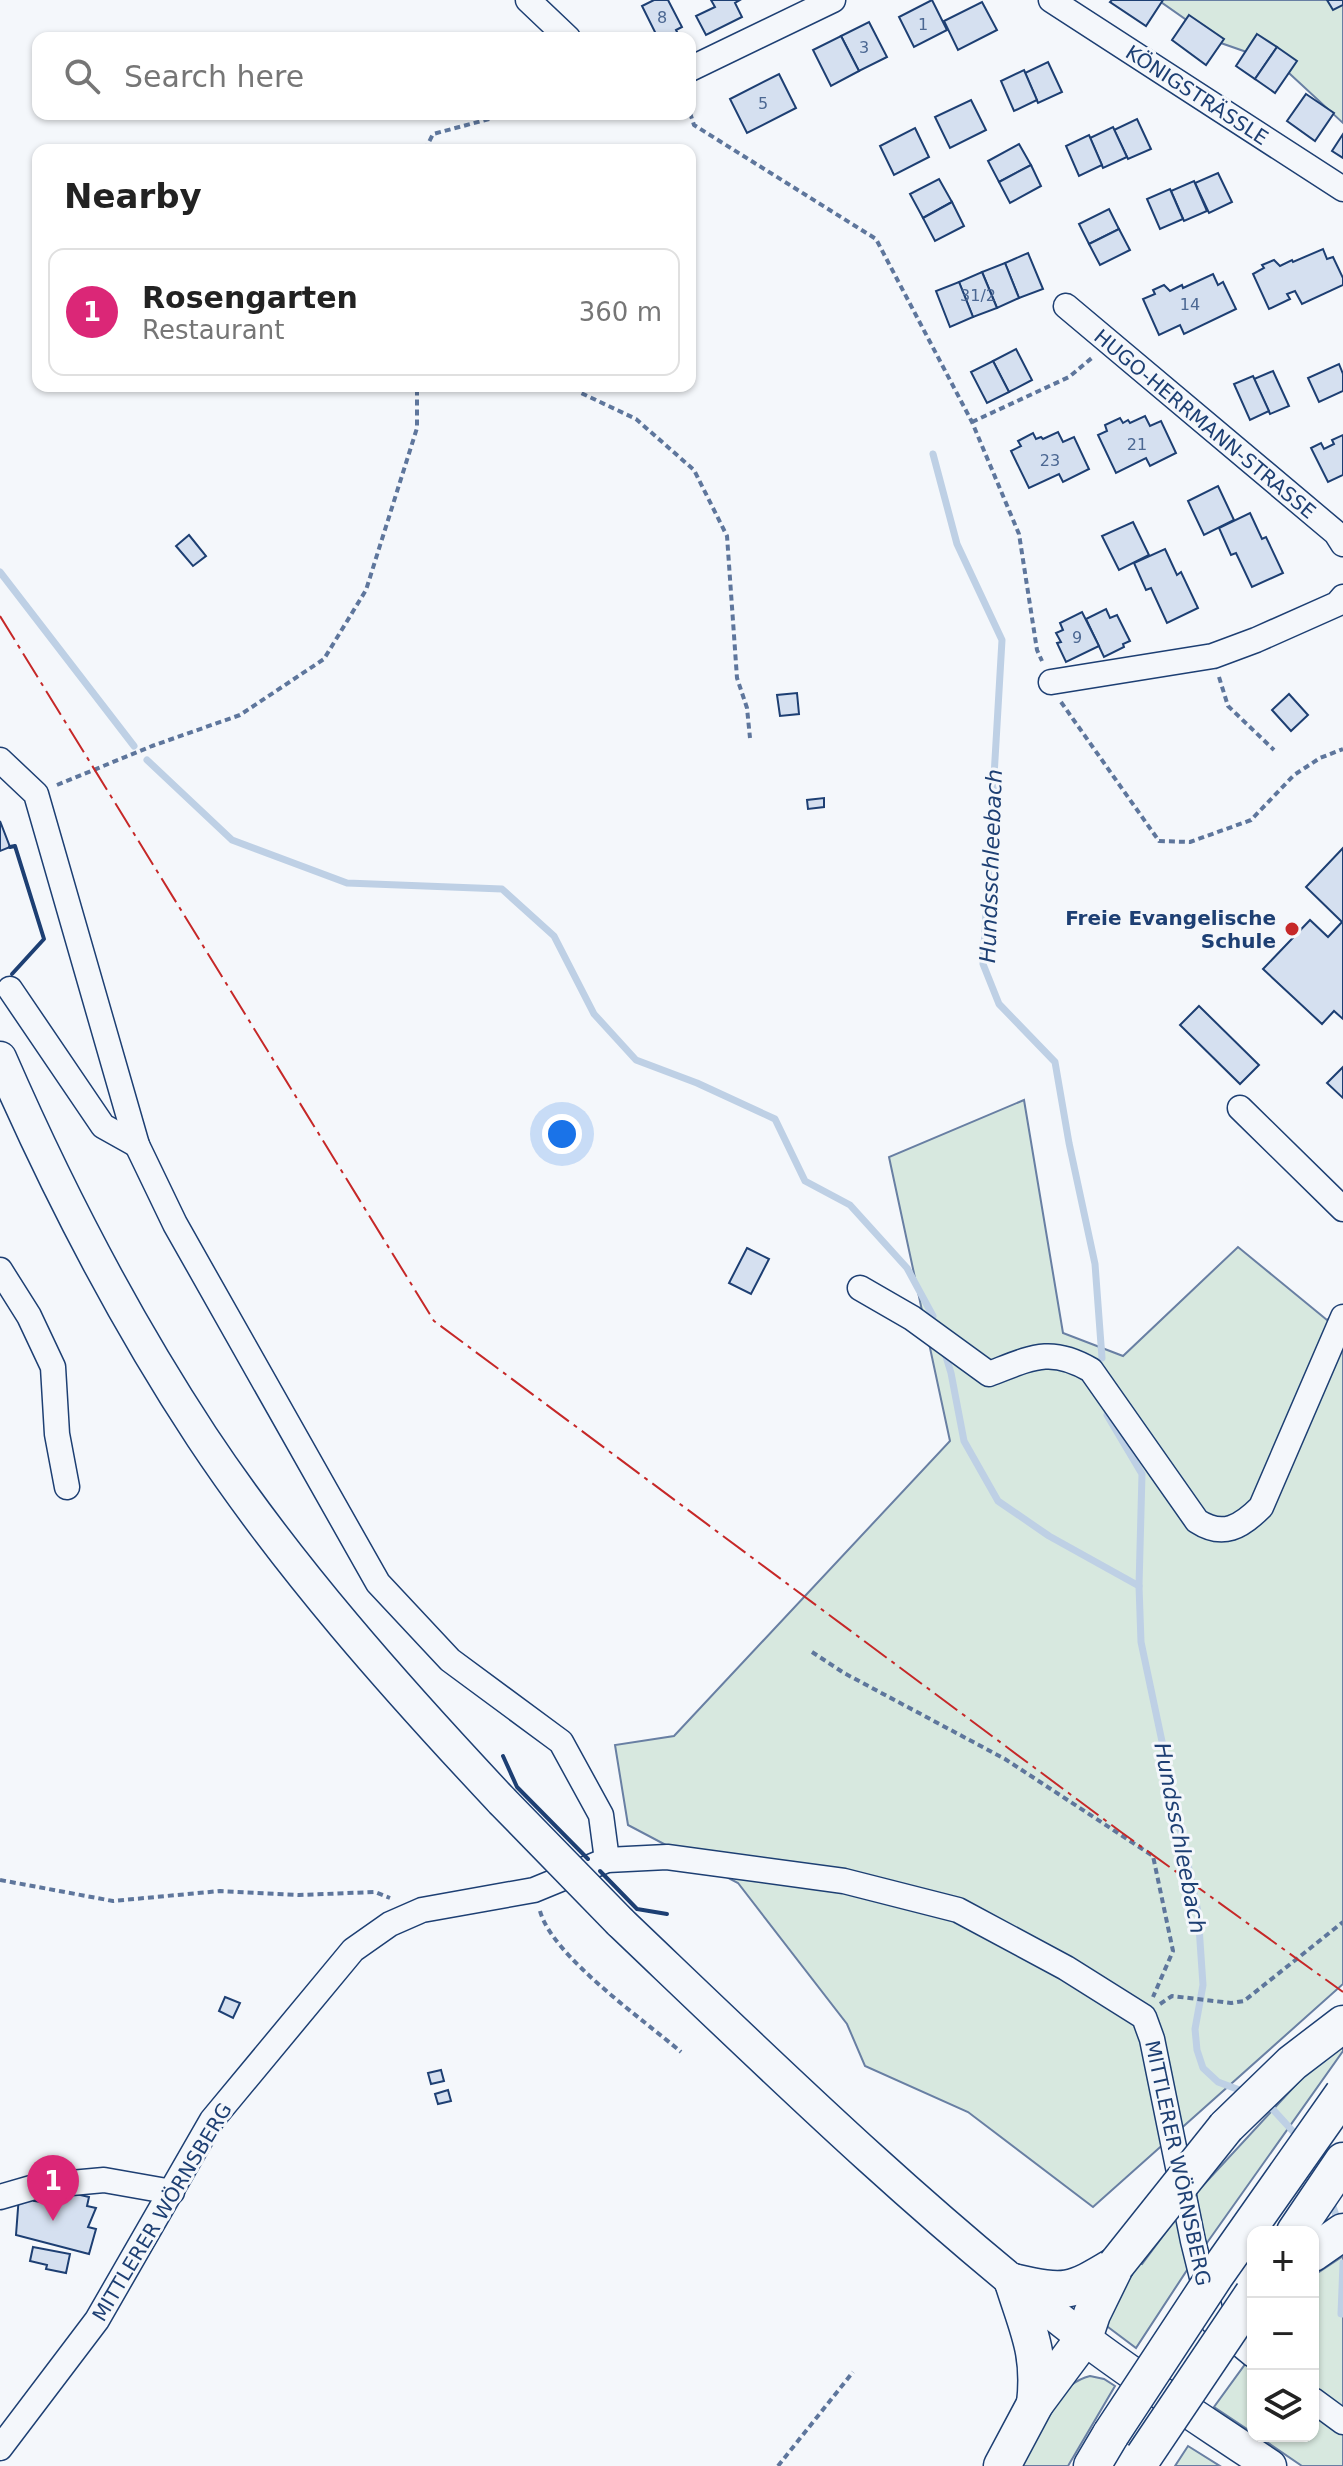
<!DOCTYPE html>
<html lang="en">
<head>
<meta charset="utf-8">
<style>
	:root { --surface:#fff; --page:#f6f6f6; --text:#222; --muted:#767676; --line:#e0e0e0; --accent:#db2777 }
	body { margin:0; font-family:"DejaVu Sans",sans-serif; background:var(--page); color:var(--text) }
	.controls { position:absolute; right:24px; bottom:24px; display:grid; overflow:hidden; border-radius:16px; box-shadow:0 2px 6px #0004 }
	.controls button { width:72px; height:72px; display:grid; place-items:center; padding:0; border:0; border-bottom:2px solid var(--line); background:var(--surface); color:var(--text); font:40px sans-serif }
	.you { position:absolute; left:562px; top:1134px; width:28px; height:28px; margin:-20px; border:6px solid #fff; border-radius:50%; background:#1a73e8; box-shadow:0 0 0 12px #1a73e833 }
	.badge { display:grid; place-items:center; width:52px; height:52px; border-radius:50%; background:var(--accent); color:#fff; font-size:26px; font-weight:700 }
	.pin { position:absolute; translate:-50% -66px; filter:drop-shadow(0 2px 4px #0008) }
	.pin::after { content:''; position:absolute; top:42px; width:28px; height:24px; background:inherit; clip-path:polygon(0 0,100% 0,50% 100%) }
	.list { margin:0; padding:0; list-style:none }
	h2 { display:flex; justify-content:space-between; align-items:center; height:104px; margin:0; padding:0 32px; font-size:34px }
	h2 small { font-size:26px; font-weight:400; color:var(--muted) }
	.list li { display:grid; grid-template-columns:52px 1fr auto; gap:24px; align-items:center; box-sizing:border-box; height:128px; margin:0 16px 16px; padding:0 16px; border:2px solid var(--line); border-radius:16px }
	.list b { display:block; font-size:30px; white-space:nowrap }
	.list p { margin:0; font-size:26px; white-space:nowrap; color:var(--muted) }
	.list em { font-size:26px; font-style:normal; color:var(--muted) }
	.icon { flex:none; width:44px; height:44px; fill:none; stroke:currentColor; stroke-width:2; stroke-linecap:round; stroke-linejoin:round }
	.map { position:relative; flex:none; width:1343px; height:2466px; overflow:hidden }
	.search { position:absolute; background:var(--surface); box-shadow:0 2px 6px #0004; left:32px; top:32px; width:664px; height:88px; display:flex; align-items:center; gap:20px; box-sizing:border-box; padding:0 28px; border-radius:16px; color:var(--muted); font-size:30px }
	.panel { position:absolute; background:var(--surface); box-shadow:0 2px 6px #0004; left:32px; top:144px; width:664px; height:248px; border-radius:16px }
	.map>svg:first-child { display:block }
	.green { fill:#d7e8df; stroke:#687fa3; stroke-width:2 }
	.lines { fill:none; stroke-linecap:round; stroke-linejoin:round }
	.stream { stroke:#bed0e5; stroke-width:7 }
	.building { fill:#d5e0f0; stroke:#1d3f73; stroke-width:2 }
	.minor-casing { stroke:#1d3f73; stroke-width:27 }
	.major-casing { stroke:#1d3f73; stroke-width:35 }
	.highway-casing { stroke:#1d3f73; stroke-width:39 }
	.path { stroke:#5e769c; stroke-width:4; stroke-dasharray:6 4; stroke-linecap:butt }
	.minor { stroke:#f4f7fb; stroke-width:24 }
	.major { stroke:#f4f7fb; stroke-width:32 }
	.highway { stroke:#f4f7fb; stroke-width:36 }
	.major-bridge-casing { stroke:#1d3f73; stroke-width:35; stroke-linecap:butt }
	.highway-bridge-casing { stroke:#1d3f73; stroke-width:39; stroke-linecap:butt }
	.major-bridge { stroke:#f4f7fb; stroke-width:32 }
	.highway-bridge { stroke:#f4f7fb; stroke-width:36 }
	.wall { stroke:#1d3f73; stroke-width:4 }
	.power { stroke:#c62828; stroke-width:2; stroke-dasharray:28 6 4 6; stroke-linecap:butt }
	.poi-dot { fill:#c62828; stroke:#f4f7fb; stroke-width:3 }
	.labels { text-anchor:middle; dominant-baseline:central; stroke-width:6; stroke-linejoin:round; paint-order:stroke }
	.number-label { font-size:16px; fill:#4b6792 }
	.street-label { font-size:20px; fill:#1d3f73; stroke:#f4f7fb }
	.poi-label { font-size:20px; font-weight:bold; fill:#1d3f73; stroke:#f4f7fb; text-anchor:end }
	.water-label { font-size:22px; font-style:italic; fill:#1d3f73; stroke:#f4f7fb }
</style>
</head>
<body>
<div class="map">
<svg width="1343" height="2466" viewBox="0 0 1343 2466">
	<rect width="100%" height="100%" fill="#f4f7fb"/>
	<g class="green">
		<path d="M 1158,0 L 1343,0 L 1343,123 L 1278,63 L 1218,42 Z"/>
		<path d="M 1024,1100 L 1063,1333 L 1123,1356 L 1238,1247 L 1327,1320 L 1343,1307 L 1343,1984 L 1093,2207 L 968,2112 L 865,2066 L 847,2024 L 738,1883 L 628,1825 L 615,1745 L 674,1736 L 950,1441 L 889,1157 Z"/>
		<path d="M 1343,2040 L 1343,2051 L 1204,2247 L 1196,2193 L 1304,2076 Z"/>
		<path d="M 1177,2217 L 1191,2264 L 1136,2348 L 1104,2324 L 1136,2262 L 1142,2264 Z"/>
		<path d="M 1343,2256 L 1343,2411 L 1313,2389 L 1313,2276 Z"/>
		<path d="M 1246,2363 L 1253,2368 L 1253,2433 L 1214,2407 Z"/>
		<path d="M 1090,2376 L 1104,2379 L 1115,2386 L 1068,2466 L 1021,2466 C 1037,2435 1053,2385 1090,2376 Z"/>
		<path d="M 1313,2409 L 1343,2430 L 1343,2466 L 1302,2466 L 1258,2436 L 1313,2436 Z"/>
		<path d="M 1188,2446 L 1220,2466 L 1175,2466 Z"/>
	</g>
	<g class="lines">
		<g class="stream">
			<path d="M 933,454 L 957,544 L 1002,640 L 983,964 L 999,1004 L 1055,1062 L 1069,1143 L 1095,1264 L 1102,1358"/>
			<path d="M 0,572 L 134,746"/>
			<path d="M 147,760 L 232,840 L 347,883 L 502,889 L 554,936 L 594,1014 L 636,1060 L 697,1083 L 775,1119 L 805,1181 L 850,1205 L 907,1268 L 933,1316"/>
			<path d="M 944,1350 L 951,1373 L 964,1441 L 998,1501 L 1049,1536 L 1139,1586"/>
			<path d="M 1107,1415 L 1142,1474 L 1139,1586 L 1141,1642 L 1198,1912 L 1203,1985 L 1195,2029 L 1197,2050 L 1203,2068 L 1218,2082 L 1245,2092"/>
			<path d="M 1267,2103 L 1299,2138"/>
			<path d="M 1330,2198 L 1339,2224"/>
			<path d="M 1343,2263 L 1341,2314 L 1343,2314"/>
		</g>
	</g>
	<g class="building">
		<path d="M 654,0 L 668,0 L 682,27 L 676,30 L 680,38 L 648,38 L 656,34 L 642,6 Z"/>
		<path d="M 711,0 L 740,0 L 735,3 L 742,17 L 706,35 L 696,16 L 715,7 Z"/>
		<path d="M 932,0 L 947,30 L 914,47 L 899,17 Z"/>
		<path d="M 1112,0 L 1163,0 L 1146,26 L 1110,2 Z"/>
		<path d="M 1327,0 L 1343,0 L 1343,5 L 1333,10 Z"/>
		<path d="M 982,2 L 997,30 L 958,50 L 944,21 Z"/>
		<path d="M 1189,15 L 1224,39 L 1206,65 L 1172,40 Z"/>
		<path d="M 869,22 L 887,57 L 859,71 L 841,36 Z"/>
		<path d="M 1257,34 L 1277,47 L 1255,79 L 1236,66 Z"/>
		<path d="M 841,36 L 859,71 L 831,86 L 813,50 Z"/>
		<path d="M 1277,47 L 1297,61 L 1275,93 L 1255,79 Z"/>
		<path d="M 1048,62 L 1062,92 L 1038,103 L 1025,73 Z"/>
		<path d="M 1024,70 L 1037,100 L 1014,111 L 1001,81 Z"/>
		<path d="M 779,74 L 796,108 L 747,133 L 730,99 Z"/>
		<path d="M 1306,94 L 1334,113 L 1315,141 L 1287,121 Z"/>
		<path d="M 971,100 L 986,130 L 950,148 L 935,117 Z"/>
		<path d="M 1137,119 L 1151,149 L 1128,159 L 1114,130 Z"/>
		<path d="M 1113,127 L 1127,157 L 1103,168 L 1090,138 Z"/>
		<path d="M 915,128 L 929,157 L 894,175 L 880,146 Z"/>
		<path d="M 1343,134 L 1343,158 L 1332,151 Z"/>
		<path d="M 1089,135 L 1102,165 L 1079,176 L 1066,146 Z"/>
		<path d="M 1019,144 L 1031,165 L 999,182 L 988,161 Z"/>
		<path d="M 1031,165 L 1041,186 L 1010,203 L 999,182 Z"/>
		<path d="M 1218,173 L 1232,202 L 1209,213 L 1195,183 Z"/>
		<path d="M 939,179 L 952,202 L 923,218 L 910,194 Z"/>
		<path d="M 1194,181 L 1207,211 L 1184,221 L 1171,191 Z"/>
		<path d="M 1170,189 L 1183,219 L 1160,229 L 1147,199 Z"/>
		<path d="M 952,202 L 964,226 L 935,241 L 923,218 Z"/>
		<path d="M 1109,209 L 1119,229 L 1089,244 L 1079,224 Z"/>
		<path d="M 1119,229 L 1130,250 L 1100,265 L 1089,244 Z"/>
		<path d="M 1323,249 L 1327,259 L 1333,257 L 1343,278 L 1343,285 L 1302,304 L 1295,291 L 1287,294 L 1290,299 L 1269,309 L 1253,274 L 1264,268 L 1262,265 L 1274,260 L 1280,266 L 1292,260 L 1293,262 Z"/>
		<path d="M 1028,253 L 1043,289 L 1019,298 L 1005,263 Z"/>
		<path d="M 1005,263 L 1019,298 L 997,308 L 982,272 Z"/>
		<path d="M 982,272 L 997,308 L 973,317 L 959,282 Z"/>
		<path d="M 1213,274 L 1218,285 L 1223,282 L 1236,309 L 1184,334 L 1180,325 L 1159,335 L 1143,299 L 1155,294 L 1153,290 L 1164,285 L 1170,291 L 1182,285 L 1183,288 Z"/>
		<path d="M 959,282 L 973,317 L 950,327 L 936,291 Z"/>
		<path d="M 1016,349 L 1032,380 L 1009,392 L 993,361 Z"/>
		<path d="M 993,361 L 1009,392 L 987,403 L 971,372 Z"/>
		<path d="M 1339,364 L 1343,374 L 1343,391 L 1319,402 L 1308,378 Z"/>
		<path d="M 1273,371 L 1289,406 L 1270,414 L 1254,379 Z"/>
		<path d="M 1253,376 L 1269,411 L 1250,420 L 1234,384 Z"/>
		<path d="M 1145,416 L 1150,426 L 1161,421 L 1176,453 L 1150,466 L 1146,458 L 1116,473 L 1098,435 L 1107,431 L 1105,425 L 1120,418 L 1123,423 L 1128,420 L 1130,423 Z"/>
		<path d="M 1058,432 L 1063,442 L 1074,437 L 1089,469 L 1063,482 L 1059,474 L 1029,488 L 1011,451 L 1021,446 L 1018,441 L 1033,433 L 1036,439 L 1041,437 L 1043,439 Z"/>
		<path d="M 1343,435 L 1343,475 L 1328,482 L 1311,448 L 1321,443 L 1324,449 L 1334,444 L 1332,440 Z"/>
		<path d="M 1218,486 L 1234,520 L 1204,535 L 1188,501 Z"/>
		<path d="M 1250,513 L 1262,539 L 1266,537 L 1283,573 L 1252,587 L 1236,553 L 1231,555 L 1219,528 Z"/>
		<path d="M 1133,522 L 1149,555 L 1119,570 L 1102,536 Z"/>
		<path d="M 189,535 L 206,556 L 193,566 L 176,546 Z"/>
		<path d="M 1165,549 L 1177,575 L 1181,572 L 1198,608 L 1167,623 L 1151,588 L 1146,590 L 1134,563 Z"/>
		<path d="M 1106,609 L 1110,618 L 1117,615 L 1130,641 L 1123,644 L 1124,647 L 1104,657 L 1086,619 Z"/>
		<path d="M 1082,612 L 1099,646 L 1066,662 L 1057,643 L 1061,642 L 1056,633 L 1063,630 L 1060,623 Z"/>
		<path d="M 797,693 L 799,714 L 780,716 L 777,695 Z"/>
		<path d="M 1289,694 L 1308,715 L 1291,731 L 1272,710 Z"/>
		<path d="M 824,798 L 824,807 L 808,809 L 807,800 Z"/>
		<path d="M 0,821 L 10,847 L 0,851 Z"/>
		<path d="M 1343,848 L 1343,1019 L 1334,1011 L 1322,1024 L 1263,969 L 1310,920 L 1328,937 L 1342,922 L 1306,887 Z"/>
		<path d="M 1199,1006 L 1259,1065 L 1240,1084 L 1180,1025 Z"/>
		<path d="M 1343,1067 L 1343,1098 L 1327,1083 Z"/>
		<path d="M 747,1248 L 769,1259 L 751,1294 L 729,1283 Z"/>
		<path d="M 225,1997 L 240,2003 L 233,2018 L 219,2011 Z"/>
		<path d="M 441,2070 L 444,2081 L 431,2084 L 428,2073 Z"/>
		<path d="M 448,2090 L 451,2101 L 438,2104 L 435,2094 Z"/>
		<path d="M 63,2187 L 72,2193 L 89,2197 L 87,2206 L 96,2208 L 88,2227 L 96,2229 L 89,2254 L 16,2235 L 19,2195 L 34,2196 L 34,2201 L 60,2205 Z"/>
		<path d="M 33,2247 L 70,2254 L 66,2273 L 46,2269 L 47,2265 L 30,2261 Z"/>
	</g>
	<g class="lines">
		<g class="minor-casing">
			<g id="minor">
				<path d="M 528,0 L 568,38"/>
				<path d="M 1051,0 L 1343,189"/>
				<path d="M 690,69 L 833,0"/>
				<path d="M 1066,306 L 1336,533 L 1343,544"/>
				<path d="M 1051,682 L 1213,656 L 1256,640 L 1337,604 L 1343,597"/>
				<path d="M 0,760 L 36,794 L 137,1145 L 175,1224 L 378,1583 L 450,1660 L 561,1742 L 601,1815 L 607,1860"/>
				<path d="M 10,989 L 103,1126 L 137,1145"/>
				<path d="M 1240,1108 L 1343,1209"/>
				<path d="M 0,1270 L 29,1316 L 53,1367 L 57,1434 L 67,1487"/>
				<path d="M 860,1288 L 912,1318 L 989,1374 C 1031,1358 1050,1346 1091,1370 L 1197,1521 C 1223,1538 1241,1527 1261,1507 L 1343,1317"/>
				<path d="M 0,2197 L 38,2186 L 104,2180 L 172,2192"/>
				<path d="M 1313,2400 L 1343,2422"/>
				<path d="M 0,2448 L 97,2320 L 212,2120 L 353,1950 L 390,1924 L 422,1910 L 534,1890 L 607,1860 L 667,1857 L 844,1881 L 958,1910 L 1066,1968 L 1144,2017 L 1152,2039 L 1193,2241 L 1213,2322 L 1253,2355"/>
			</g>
		</g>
		<g class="major-casing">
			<g id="major">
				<path d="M 0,1058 C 57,1189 123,1317 202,1437 C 289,1568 395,1687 502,1801"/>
				<path d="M 620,1922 C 770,2065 920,2212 1085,2339 C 1144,2384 1208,2424 1270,2466"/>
			</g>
		</g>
		<g class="highway-casing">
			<g id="highway">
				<path d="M 1226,2127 L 1292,2063 L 1343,2024"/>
				<path d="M 1295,2232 L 1343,2161"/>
				<path d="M 1313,2253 L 1343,2232"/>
				<path d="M 1013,2282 C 1028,2330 1041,2353 1035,2404"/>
				<path d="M 1013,2282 C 1066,2294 1070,2293 1116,2265"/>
				<path d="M 1002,2466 L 1035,2404 L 1084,2338 L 1092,2314 L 1116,2265"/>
				<path d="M 1092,2466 L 1111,2434"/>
			</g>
		</g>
		<g class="path">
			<path d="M 690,113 L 694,125 L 876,239 L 972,422 L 1019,534 L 1037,650 L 1042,661"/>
			<path d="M 425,150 L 433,134 L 508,114"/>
			<path d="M 575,386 L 579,392 L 636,419 L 694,470 L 727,536 L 737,678 L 747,708 L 750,738"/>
			<path d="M 972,422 L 1069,377 L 1093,357"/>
			<path d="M 1219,677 L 1228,706 L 1274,750"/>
			<path d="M 1061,702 L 1159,841 L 1190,842 L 1251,820 L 1294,775 L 1320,758 L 1343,749"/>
			<path d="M 57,785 L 152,746 L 240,715 L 324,659 L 366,590 L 417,428 L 417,386"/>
			<path d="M 812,1652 L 844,1673 L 1005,1759 L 1153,1856 L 1173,1951 L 1153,1997"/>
			<path d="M 0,1880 L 113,1901 L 220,1891 L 299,1895 L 375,1892 L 390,1898"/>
			<path d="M 540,1911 C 552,1956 644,2020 681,2052"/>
			<path d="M 1160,2004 L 1172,1996 L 1231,2003 L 1244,2001 L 1343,1922"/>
			<path d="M 778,2466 L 853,2372"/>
		</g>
		<use href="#minor" class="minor"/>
		<use href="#major" class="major"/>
		<use href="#highway" class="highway"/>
		<g class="major-bridge-casing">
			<path id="major-bridge" d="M 502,1801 L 620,1922"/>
		</g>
		<g class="highway-bridge-casing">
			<g id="highway-bridge">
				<path d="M 1116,2265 L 1226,2127"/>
				<path d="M 1111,2434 L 1215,2276 L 1343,2094"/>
				<path d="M 1144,2456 L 1253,2294"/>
			</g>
		</g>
		<use href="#major-bridge" class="major-bridge"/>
		<use href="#highway-bridge" class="highway-bridge"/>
		<g class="wall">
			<path d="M 10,847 L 15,846 L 44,939 L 12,974"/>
			<path d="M 503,1756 L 517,1787 L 588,1859"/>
			<path d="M 600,1871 L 637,1909 L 667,1914"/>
		</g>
		<path class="power" d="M 0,616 L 434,1321 L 1121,1832 L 1343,1992"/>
	</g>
	<circle class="poi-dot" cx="1292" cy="929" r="8"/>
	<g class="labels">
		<g class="number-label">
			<text x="662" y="17">8</text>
			<text x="923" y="24">1</text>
			<text x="864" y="47">3</text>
			<text x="763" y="103">5</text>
			<text x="978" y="295">31/2</text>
			<text x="1190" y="304">14</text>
			<text x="1137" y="444">21</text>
			<text x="1050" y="460">23</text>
			<text x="1077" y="637">9</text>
		</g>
		<g class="street-label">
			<text transform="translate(1197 95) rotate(33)">KÖNIGSTRÄSSLE</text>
			<text transform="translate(1205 424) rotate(40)">HUGO-HERRMANN-STRASSE</text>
			<text transform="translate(1178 2163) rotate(78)">MITTLERER WÖRNSBERG</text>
			<text transform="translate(162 2212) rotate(-59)">MITTLERER WÖRNSBERG</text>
		</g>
		<g class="poi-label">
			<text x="1276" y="918">Freie Evangelische<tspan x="1276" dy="23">Schule</tspan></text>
		</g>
		<g class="water-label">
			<text transform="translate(991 866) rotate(-88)">Hundsschleebach</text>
			<text transform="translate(1180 1838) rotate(79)">Hundsschleebach</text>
		</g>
	</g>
</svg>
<div class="controls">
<button>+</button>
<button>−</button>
<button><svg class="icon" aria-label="layers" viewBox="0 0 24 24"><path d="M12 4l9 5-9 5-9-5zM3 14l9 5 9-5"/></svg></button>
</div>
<div class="you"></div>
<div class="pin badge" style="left:53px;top:2221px">1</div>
<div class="search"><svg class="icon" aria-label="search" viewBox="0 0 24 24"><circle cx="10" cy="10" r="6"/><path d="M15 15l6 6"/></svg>Search here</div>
<section class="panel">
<h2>Nearby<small></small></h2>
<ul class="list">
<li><span class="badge">1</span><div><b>Rosengarten</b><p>Restaurant</p></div><em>360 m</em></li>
</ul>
</section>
</div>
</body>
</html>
